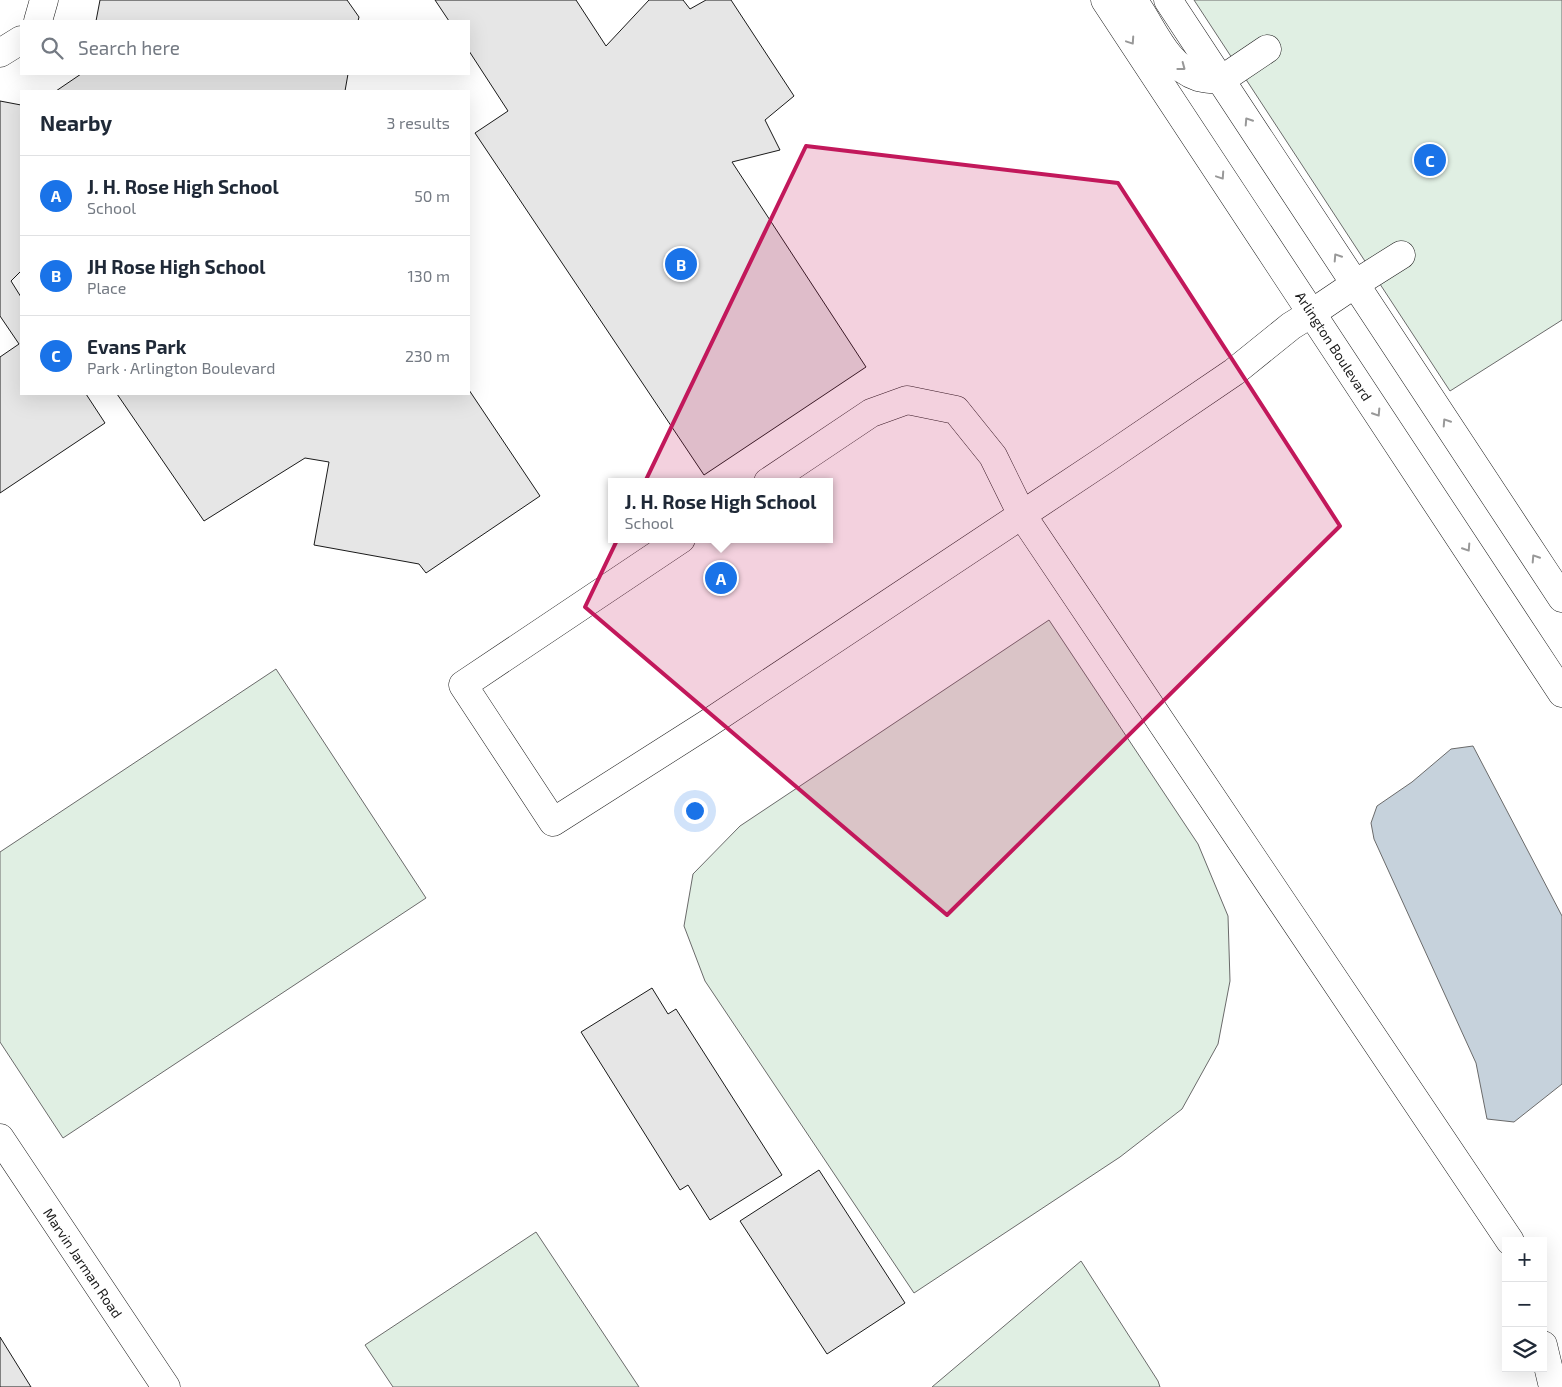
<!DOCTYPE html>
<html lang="en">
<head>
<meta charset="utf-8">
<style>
	:root { --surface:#fff; --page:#f2f2f3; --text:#1f2937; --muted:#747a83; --line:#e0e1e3; --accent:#1a73e8 }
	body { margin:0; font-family:"Exo 2",sans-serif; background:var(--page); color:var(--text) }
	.controls { position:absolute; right:15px; bottom:15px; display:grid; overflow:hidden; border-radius:0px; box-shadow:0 5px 20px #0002 }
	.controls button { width:45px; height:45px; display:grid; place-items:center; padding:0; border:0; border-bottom:1px solid var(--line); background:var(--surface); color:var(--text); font:25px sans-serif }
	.you { position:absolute; left:694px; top:810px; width:18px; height:18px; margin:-12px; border:4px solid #fff; border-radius:50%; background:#1a73e8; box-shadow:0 0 0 8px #1a73e833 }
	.badge { display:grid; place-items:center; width:32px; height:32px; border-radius:50%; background:var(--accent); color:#fff; font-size:16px; font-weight:700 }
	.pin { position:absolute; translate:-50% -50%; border:2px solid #fff; box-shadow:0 1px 5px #0006 }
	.popup { position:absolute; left:608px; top:478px; width:225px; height:65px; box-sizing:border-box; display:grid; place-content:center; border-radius:0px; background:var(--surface); filter:drop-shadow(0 1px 4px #0005); font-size:16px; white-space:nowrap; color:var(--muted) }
	.popup b { font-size:19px; color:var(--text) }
	.popup::after { content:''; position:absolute; left:50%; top:100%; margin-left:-10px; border:10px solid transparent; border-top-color:var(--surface) }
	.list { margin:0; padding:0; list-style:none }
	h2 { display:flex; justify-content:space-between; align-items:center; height:65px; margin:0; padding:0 20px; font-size:21px }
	h2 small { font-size:16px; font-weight:400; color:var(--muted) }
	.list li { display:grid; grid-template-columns:32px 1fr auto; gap:15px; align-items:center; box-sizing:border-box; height:80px; padding:0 20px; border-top:1px solid var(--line) }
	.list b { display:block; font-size:19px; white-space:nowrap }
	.list p { margin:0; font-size:16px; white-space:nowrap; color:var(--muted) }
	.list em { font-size:16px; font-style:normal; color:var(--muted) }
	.icon { flex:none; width:28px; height:28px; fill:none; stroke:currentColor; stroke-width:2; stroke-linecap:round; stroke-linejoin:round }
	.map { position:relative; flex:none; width:1562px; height:1387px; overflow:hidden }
	.search { position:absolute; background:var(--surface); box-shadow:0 5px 20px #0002; left:20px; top:20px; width:450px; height:55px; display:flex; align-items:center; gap:12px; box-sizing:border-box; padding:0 18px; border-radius:0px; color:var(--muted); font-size:19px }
	.panel { position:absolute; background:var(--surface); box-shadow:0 5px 20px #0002; left:20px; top:90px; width:450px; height:305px; border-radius:0px }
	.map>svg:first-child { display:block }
	.green { fill:#e0efe3; stroke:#6a6a6a }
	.water { fill:#c6d2dc; stroke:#6a6a6a }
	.building { fill:#e6e6e6; stroke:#1a1a1a }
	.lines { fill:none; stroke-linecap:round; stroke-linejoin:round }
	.minor-casing { stroke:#1a1a1a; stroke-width:29 }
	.major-casing { stroke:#1a1a1a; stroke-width:29 }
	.minor { stroke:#fff; stroke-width:28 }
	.major { stroke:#fff; stroke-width:28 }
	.oneway { stroke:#989898 }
	.marked { fill:#c2185b; fill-opacity:0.2; stroke:#c2185b; stroke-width:4; stroke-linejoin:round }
	.labels { text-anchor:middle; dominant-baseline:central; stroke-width:4; stroke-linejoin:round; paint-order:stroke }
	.street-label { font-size:14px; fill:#1a1a1a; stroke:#fff }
</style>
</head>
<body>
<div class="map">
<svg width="1562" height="1387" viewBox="0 0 1562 1387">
	<rect width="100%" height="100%" fill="#fff"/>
	<g class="green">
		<path d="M 1194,0 L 1562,0 L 1562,320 L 1450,391 Z"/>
		<path d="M 1049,620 L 1198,844 L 1228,916 L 1230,981 L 1218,1044 L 1182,1109 L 1120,1157 L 914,1293 L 705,981 L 684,926 L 693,874 L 740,826 Z"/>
		<path d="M 276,669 L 426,898 L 63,1138 L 0,1042 L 0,852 Z"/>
		<path d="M 536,1232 L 639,1387 L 393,1387 L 365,1345 Z"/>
		<path d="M 1081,1261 L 1158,1381 L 1160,1387 L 932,1387 Z"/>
	</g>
	<path class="water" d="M 1473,746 L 1562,916 L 1562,1084 L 1514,1122 L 1487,1119 L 1476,1063 L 1374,839 L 1371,823 L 1377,806 L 1412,782 L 1451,749 Z"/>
	<g class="building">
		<path d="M 100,0 L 347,0 L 359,17 L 358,21 L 96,21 Z"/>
		<path d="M 435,0 L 576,0 L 606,46 L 649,0 L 683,0 L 690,9 L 706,0 L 731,0 L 794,96 L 765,120 L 780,150 L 732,162 L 866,367 L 704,475 L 475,133 L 508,111 L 469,51 L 469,21 L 449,21 Z"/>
		<path d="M 81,74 L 348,74 L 345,91 L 56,91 Z"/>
		<path d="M 0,101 L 21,105 L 21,271 L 11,281 L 21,297 L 21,394 L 86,394 L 105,423 L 0,493 L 0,357 L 19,344 L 0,316 Z"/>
		<path d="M 469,390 L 540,496 L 426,573 L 419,564 L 314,545 L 329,462 L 305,458 L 204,521 L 117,394 L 469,394 Z"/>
		<path d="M 652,988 L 668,1014 L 676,1009 L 782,1175 L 710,1220 L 688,1185 L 680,1190 L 581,1032 Z"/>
		<path d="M 819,1170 L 905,1303 L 827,1354 L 740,1221 Z"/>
		<path d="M 0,1337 L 31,1387 L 0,1387 Z"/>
	</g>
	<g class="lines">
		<g class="minor-casing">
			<g id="minor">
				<path d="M 38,21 L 44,0"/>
				<path d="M 0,53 L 21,40"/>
				<path d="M 1221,80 L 1267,49"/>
				<path d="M 1355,284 L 1401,255"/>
				<path d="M 768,482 L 871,413 L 907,400 L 956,410 L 993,456 L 1022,515 L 1510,1241"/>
				<path d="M 681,539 L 463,685 L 553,822 L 707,724 L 1106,459 L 1234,372 L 1291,326 L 1312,313"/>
				<path d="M 0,1138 L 166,1387"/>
				<path d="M 1543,1345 L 1553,1387"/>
			</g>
		</g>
		<g class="major-casing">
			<g id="major">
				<path d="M 1105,0 L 1562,693"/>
				<path d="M 1133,0 C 1152,25 1165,66 1198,77 C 1205,79 1214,79 1221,80"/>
				<path d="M 1168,0 L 1562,598"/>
				<path d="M 1312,313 L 1355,284"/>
			</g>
		</g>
		<use href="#minor" class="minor"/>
		<use href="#major" class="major"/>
	</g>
	<defs><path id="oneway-chevron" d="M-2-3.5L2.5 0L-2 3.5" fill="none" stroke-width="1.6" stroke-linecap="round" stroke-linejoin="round" transform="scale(1.25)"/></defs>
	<g class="oneway">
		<use href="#oneway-chevron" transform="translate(1131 41) rotate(56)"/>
		<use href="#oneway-chevron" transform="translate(1182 67) rotate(37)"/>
		<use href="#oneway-chevron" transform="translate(1248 121) rotate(-123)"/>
		<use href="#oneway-chevron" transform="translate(1221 176) rotate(56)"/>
		<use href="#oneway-chevron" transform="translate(1337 257) rotate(-123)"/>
		<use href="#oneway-chevron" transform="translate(1377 413) rotate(57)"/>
		<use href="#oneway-chevron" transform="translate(1446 422) rotate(-123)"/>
		<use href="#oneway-chevron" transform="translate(1467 548) rotate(57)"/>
		<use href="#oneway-chevron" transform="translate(1535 558) rotate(-123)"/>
	</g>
	<path class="marked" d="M 806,146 L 1118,183 L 1340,526 L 947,915 L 585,607 Z"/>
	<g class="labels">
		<g class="street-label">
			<text transform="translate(1334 346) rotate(57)">Arlington Boulevard</text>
			<text transform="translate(83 1263) rotate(56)">Marvin Jarman Road</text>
		</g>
	</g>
</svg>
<div class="controls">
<button>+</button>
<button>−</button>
<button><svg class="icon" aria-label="layers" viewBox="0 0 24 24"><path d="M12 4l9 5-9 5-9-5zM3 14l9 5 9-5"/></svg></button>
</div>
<div class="you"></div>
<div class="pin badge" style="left:721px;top:578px">A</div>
<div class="popup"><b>J. H. Rose High School</b>School</div>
<div class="pin badge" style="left:681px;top:264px">B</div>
<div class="pin badge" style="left:1430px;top:160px">C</div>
<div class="search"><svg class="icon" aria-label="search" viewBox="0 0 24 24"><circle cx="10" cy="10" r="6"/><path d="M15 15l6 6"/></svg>Search here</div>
<section class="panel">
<h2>Nearby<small>3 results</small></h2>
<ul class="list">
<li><span class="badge">A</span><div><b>J. H. Rose High School</b><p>School</p></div><em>50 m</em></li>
<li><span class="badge">B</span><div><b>JH Rose High School</b><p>Place</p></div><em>130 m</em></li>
<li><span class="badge">C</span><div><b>Evans Park</b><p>Park · Arlington Boulevard</p></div><em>230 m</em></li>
</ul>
</section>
</div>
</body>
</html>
